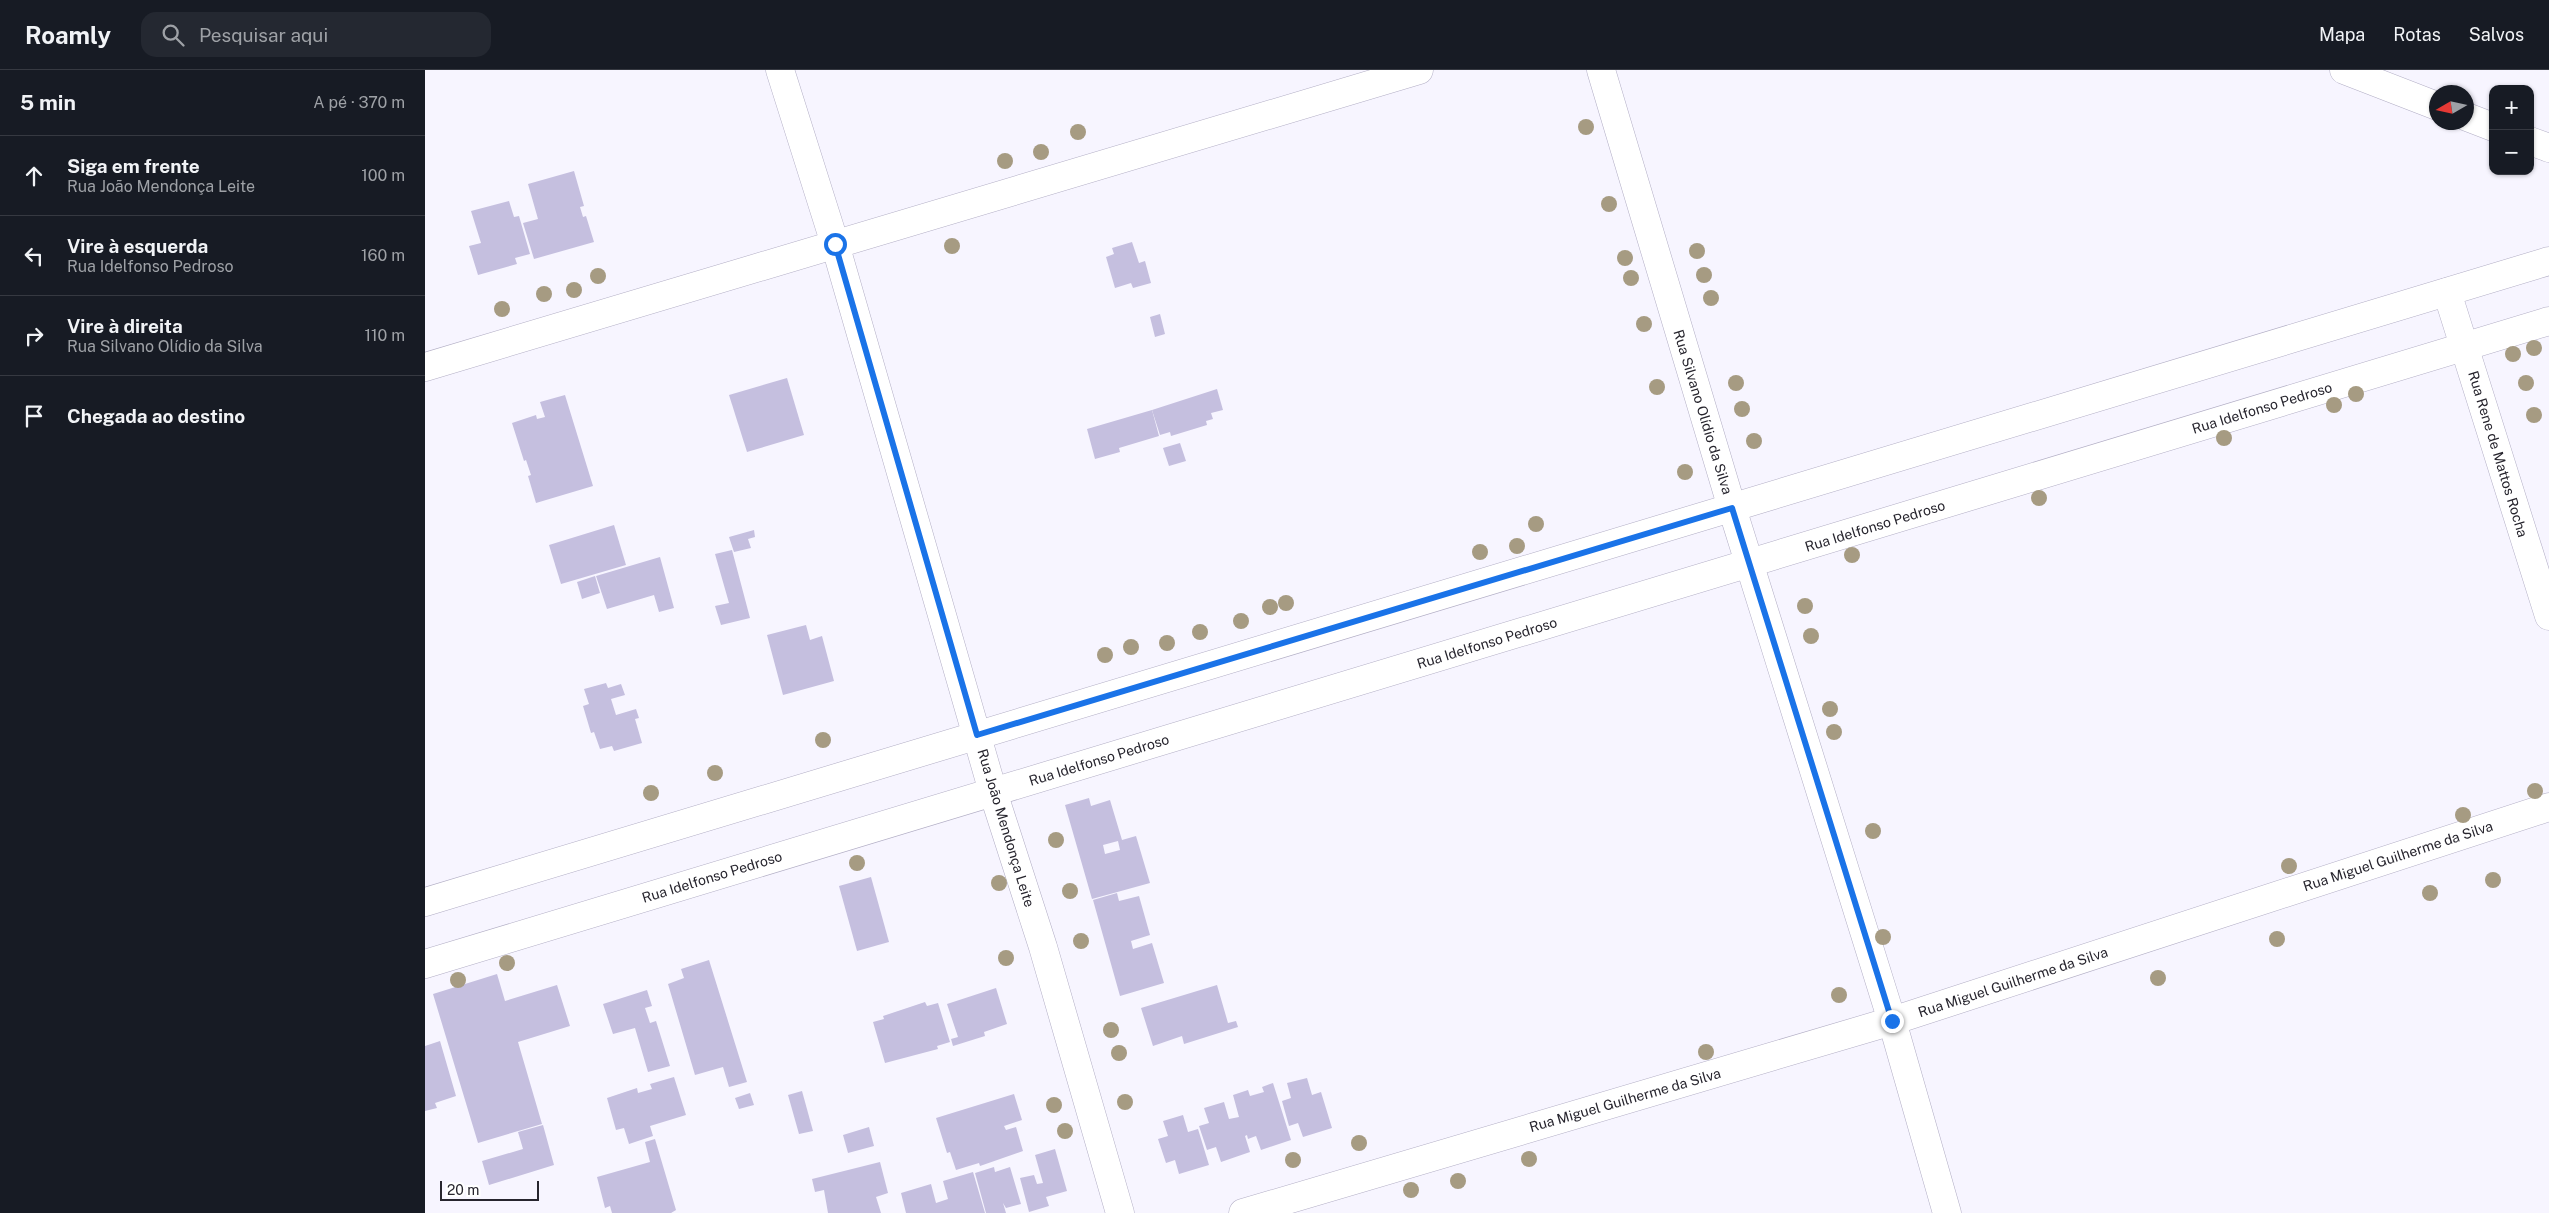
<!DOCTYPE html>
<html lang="pt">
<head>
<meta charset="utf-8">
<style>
	:root { --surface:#171b24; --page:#242831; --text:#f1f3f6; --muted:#9ea1a6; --line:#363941 }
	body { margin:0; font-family:"Public Sans",sans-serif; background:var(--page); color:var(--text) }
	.controls { position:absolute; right:15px; top:15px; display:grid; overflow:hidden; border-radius:10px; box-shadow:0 1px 4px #0004 }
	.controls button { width:45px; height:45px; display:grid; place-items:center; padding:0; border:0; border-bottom:1px solid var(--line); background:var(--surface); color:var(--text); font:25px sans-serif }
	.compass { position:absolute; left:2004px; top:15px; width:45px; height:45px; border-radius:50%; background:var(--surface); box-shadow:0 1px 4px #0004; rotate:261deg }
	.scale { position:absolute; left:15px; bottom:12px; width:99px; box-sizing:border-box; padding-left:5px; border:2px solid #27252e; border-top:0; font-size:14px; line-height:18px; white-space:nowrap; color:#27252e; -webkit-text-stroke:4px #fff; paint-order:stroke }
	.stop { position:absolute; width:15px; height:15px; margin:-11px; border:4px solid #1a73e8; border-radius:50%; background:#fff }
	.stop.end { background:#1a73e8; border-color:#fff; box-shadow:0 1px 5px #0008 }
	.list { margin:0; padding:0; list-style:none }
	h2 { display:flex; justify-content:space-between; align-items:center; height:65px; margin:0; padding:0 20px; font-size:21px }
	h2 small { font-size:16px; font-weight:400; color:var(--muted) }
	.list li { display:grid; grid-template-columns:32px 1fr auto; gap:15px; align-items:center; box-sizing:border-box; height:80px; padding:0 20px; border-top:1px solid var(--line) }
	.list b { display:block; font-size:19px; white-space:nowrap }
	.list p { margin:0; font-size:16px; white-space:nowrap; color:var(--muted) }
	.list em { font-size:16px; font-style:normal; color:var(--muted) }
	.icon { flex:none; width:28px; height:28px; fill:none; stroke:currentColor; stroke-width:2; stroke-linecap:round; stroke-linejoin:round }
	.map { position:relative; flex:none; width:2124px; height:1143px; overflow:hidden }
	header { display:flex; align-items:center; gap:30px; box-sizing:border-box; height:70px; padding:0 25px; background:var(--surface); border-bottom:1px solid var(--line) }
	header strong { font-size:24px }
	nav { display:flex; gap:28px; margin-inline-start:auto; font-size:18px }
	.search { width:350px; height:45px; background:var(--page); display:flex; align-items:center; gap:12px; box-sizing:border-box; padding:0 18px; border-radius:15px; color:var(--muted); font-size:19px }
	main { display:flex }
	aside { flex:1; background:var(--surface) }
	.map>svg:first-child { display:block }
	.building { fill:#c5bfdf; fill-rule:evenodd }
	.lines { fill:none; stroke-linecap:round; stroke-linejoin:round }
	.minor-casing { stroke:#b2aec5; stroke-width:29 }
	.minor { stroke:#fff; stroke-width:28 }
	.tree { fill:#a69b82 }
	.route { stroke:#1a73e8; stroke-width:6 }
	.labels { text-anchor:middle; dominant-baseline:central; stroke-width:4.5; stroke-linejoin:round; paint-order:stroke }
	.street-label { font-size:14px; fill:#27252e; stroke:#fff }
</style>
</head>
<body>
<header>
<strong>Roamly</strong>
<div class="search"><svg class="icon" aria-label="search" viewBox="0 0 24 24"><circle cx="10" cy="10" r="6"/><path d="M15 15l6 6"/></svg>Pesquisar aqui</div>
<nav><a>Mapa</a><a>Rotas</a><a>Salvos</a></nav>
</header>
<main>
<aside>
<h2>5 min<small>A pé · 370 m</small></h2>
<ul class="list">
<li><svg class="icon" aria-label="ahead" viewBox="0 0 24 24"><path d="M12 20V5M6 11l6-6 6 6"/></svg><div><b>Siga em frente</b><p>Rua João Mendonça Leite</p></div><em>100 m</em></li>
<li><svg class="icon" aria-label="left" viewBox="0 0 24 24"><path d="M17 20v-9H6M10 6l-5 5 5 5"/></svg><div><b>Vire à esquerda</b><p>Rua Idelfonso Pedroso</p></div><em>160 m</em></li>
<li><svg class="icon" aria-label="right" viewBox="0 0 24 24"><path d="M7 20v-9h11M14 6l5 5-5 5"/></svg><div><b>Vire à direita</b><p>Rua Silvano Olídio da Silva</p></div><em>110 m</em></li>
<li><svg class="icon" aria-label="arrive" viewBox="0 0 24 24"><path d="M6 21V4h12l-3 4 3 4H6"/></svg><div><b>Chegada ao destino</b></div></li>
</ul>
</aside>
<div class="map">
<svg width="2124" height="1143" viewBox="0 0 2124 1143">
	<rect width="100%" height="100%" fill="#f7f5ff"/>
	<g class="building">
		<path d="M 149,101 L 159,136 L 155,137 L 158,147 L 161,146 L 169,172 L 109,189 L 98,153 L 113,149 L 103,114 Z"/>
		<path d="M 84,131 L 89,147 L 94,146 L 105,184 L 90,188 L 92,194 L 53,205 L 44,176 L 56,173 L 46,141 Z"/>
		<path d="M 707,172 L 714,193 L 720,191 L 726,213 L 708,218 L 706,213 L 690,218 L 681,187 L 689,184 L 687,178 Z"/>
		<path d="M 735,244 L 740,264 L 730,267 L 725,247 Z"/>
		<path d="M 362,308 L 379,365 L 322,382 L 304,325 Z"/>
		<path d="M 792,319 L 798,340 L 786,343 L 788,349 L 781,351 L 782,355 L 746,366 L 745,362 L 735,365 L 727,340 Z"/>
		<path d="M 140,325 L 168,416 L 111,433 L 103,406 L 106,405 L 101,390 L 99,391 L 87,353 L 111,345 L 112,349 L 120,347 L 115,332 Z"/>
		<path d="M 727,340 L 734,366 L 694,378 L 695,382 L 670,389 L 662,359 Z"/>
		<path d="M 755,373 L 761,391 L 744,396 L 738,378 Z"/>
		<path d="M 189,455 L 201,495 L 136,514 L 124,475 Z"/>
		<path d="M 329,460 L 330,467 L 323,469 L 326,478 L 309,482 L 304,467 Z"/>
		<path d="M 307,480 L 325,548 L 296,555 L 290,536 L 304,533 L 290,484 Z"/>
		<path d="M 235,487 L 249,538 L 234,542 L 229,525 L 182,539 L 171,506 Z"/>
		<path d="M 170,506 L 175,523 L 157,529 L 152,512 Z"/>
		<path d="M 381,555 L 385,570 L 397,566 L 409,611 L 358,625 L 342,565 Z"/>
		<path d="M 181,613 L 183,618 L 196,614 L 200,625 L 186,629 L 191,645 L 211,639 L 214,648 L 210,649 L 217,673 L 189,681 L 187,676 L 175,679 L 169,662 L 166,663 L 158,636 L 164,634 L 159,619 Z"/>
		<path d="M 664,728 L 666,736 L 685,730 L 697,770 L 711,766 L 725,813 L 667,829 L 640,735 ZM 693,771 L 695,780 L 680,784 L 678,775 Z"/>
		<path d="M 446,807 L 464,872 L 432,881 L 414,816 Z"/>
		<path d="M 692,823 L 694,831 L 714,826 L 725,865 L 706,871 L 708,879 L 727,873 L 739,913 L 695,926 L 668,830 Z"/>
		<path d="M 284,890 L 322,1012 L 304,1017 L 298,997 L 270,1005 L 243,914 L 259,908 L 256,899 Z"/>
		<path d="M 72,904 L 80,931 L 132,915 L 145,956 L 93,972 L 117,1054 L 53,1073 L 8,924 Z"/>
		<path d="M 792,915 L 803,953 L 811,951 L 813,957 L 759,974 L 757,966 L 728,976 L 716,938 Z"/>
		<path d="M 571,918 L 582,954 L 559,962 L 560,966 L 528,976 L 526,969 L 533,967 L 522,934 Z"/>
		<path d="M 222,920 L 227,936 L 220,938 L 225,953 L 231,951 L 245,996 L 223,1002 L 210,958 L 188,964 L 178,934 Z"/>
		<path d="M 500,932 L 502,936 L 513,933 L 525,972 L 512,976 L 513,979 L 460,993 L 448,952 L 459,949 L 458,946 Z"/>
		<path d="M 15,971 L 31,1026 L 10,1033 L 12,1038 L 0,1041 L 0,976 Z"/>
		<path d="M 249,1007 L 261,1045 L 225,1056 L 228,1066 L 204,1074 L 199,1058 L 191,1060 L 182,1028 L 212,1018 L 213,1023 L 227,1019 L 225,1014 Z"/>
		<path d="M 882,1008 L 887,1025 L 896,1022 L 907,1058 L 878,1067 L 873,1053 L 864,1056 L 857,1031 L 866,1028 L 862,1013 Z"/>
		<path d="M 848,1013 L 866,1070 L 836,1080 L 831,1066 L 823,1069 L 822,1065 L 820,1066 L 825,1082 L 796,1092 L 791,1077 L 782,1080 L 774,1056 L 784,1053 L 779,1038 L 799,1032 L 804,1049 L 814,1047 L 808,1025 L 823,1020 L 825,1026 L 839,1022 L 837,1017 Z"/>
		<path d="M 377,1021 L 388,1061 L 374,1064 L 363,1025 Z"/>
		<path d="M 325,1023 L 329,1035 L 314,1039 L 310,1028 Z"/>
		<path d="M 589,1024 L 597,1050 L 579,1056 L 581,1060 L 591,1057 L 598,1081 L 555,1096 L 554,1093 L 531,1100 L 525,1082 L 522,1083 L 511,1048 Z"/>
		<path d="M 758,1045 L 763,1062 L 773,1059 L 784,1095 L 754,1104 L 750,1090 L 741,1093 L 733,1069 L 743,1066 L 738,1051 Z"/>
		<path d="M 118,1055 L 129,1095 L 64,1115 L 57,1091 L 98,1079 L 93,1062 Z"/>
		<path d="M 444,1057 L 449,1076 L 423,1083 L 418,1065 Z"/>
		<path d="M 230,1069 L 251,1140 L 246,1143 L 187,1143 L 185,1136 L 180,1138 L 172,1107 L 225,1092 L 220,1072 Z"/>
		<path d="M 630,1079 L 642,1121 L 621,1127 L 624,1136 L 604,1142 L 595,1108 L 609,1105 L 612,1114 L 618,1113 L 610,1085 Z"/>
		<path d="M 455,1092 L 463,1123 L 451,1127 L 456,1143 L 403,1143 L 399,1120 L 390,1122 L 387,1109 Z"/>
		<path d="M 569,1097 L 570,1102 L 585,1097 L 596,1134 L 581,1138 L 578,1133 L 581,1143 L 561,1143 L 550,1103 Z"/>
		<path d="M 548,1102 L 560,1143 L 481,1143 L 476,1123 L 506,1114 L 511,1133 L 523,1129 L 518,1111 Z"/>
	</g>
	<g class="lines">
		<g class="minor-casing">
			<g id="minor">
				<path d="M 355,0 L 410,174 L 568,722 L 618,877 L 695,1143"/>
				<path d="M 1176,0 L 1307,438 L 1467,951 L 1522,1143"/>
				<path d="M 1919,0 L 2012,36"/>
				<path d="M 2042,47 L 2068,57"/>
				<path d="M 2105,71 L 2124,78"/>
				<path d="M 2022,222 L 2124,546"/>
				<path d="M 0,297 L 994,0"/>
				<path d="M 0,832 L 2124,191"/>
				<path d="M 0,894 L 2124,251"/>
				<path d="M 818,1143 L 1467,951 L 2124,737"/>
			</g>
		</g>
		<use href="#minor" class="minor"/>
	</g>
	<g class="tree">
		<circle cx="1161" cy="57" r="8"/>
		<circle cx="653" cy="62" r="8"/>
		<circle cx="616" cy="82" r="8"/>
		<circle cx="580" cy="91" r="8"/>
		<circle cx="1184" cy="134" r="8"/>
		<circle cx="527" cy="176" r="8"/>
		<circle cx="1272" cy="181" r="8"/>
		<circle cx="1200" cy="188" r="8"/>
		<circle cx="1279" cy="205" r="8"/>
		<circle cx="173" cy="206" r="8"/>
		<circle cx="1206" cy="208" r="8"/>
		<circle cx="149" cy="220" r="8"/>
		<circle cx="119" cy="224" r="8"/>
		<circle cx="1286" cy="228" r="8"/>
		<circle cx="77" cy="239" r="8"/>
		<circle cx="1219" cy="254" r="8"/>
		<circle cx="2109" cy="278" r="8"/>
		<circle cx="2088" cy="284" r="8"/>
		<circle cx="1311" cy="313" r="8"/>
		<circle cx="2101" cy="313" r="8"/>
		<circle cx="1232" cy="317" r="8"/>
		<circle cx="1931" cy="324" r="8"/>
		<circle cx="1909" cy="335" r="8"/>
		<circle cx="1317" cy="339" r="8"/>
		<circle cx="2109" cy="345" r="8"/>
		<circle cx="1799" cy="368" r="8"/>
		<circle cx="1329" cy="371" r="8"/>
		<circle cx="1260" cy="402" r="8"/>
		<circle cx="1614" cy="428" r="8"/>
		<circle cx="1111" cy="454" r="8"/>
		<circle cx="1092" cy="476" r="8"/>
		<circle cx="1055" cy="482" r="8"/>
		<circle cx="1427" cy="485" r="8"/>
		<circle cx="861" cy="533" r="8"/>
		<circle cx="1380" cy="536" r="8"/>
		<circle cx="845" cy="537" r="8"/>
		<circle cx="816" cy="551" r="8"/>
		<circle cx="775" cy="562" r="8"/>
		<circle cx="1386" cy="566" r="8"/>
		<circle cx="742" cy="573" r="8"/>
		<circle cx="706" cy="577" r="8"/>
		<circle cx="680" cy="585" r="8"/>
		<circle cx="1405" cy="639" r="8"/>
		<circle cx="1409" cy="662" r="8"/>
		<circle cx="398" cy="670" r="8"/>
		<circle cx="290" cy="703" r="8"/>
		<circle cx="2110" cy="721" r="8"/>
		<circle cx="226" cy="723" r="8"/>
		<circle cx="2038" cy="745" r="8"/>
		<circle cx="1448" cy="761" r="8"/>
		<circle cx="631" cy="770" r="8"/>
		<circle cx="432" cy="793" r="8"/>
		<circle cx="1864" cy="796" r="8"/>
		<circle cx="2068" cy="810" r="8"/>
		<circle cx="574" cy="813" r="8"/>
		<circle cx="645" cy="821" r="8"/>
		<circle cx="2005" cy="823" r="8"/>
		<circle cx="1458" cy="867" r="8"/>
		<circle cx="1852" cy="869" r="8"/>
		<circle cx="656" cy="871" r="8"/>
		<circle cx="581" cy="888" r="8"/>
		<circle cx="82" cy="893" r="8"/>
		<circle cx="1733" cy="908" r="8"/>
		<circle cx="33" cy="910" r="8"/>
		<circle cx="1414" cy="925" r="8"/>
		<circle cx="686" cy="960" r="8"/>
		<circle cx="1281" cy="982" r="8"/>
		<circle cx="694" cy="983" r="8"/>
		<circle cx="700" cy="1032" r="8"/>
		<circle cx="629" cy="1035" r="8"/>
		<circle cx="640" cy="1061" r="8"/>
		<circle cx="934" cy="1073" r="8"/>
		<circle cx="1104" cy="1089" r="8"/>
		<circle cx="868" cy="1090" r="8"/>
		<circle cx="1033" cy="1111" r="8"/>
		<circle cx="986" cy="1120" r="8"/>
	</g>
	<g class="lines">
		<path class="route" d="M 410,174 L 552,665 L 1307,438 L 1467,951"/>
	</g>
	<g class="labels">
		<g class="street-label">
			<text transform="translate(1837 338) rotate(-17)">Rua Idelfonso Pedroso</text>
			<text transform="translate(1278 342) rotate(73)">Rua Silvano Olídio da Silva</text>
			<text transform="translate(2073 384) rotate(73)">Rua Rene de Mattos Rocha</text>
			<text transform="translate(1450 456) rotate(-17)">Rua Idelfonso Pedroso</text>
			<text transform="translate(1062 573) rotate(-17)">Rua Idelfonso Pedroso</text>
			<text transform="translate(674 690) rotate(-17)">Rua Idelfonso Pedroso</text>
			<text transform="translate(581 758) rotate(73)">Rua João Mendonça Leite</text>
			<text transform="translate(1973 786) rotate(-18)">Rua Miguel Guilherme da Silva</text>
			<text transform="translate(287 807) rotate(-17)">Rua Idelfonso Pedroso</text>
			<text transform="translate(1588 912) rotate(-18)">Rua Miguel Guilherme da Silva</text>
			<text transform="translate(1200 1030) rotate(-16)">Rua Miguel Guilherme da Silva</text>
		</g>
	</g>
</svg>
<div class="controls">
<button>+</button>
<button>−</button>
</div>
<svg class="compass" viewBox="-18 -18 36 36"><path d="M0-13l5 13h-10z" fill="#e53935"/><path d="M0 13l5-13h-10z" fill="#9ea1a6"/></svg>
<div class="scale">20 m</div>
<div class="stop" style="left:410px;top:174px"></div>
<div class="stop end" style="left:1467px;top:951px"></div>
</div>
</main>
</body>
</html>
